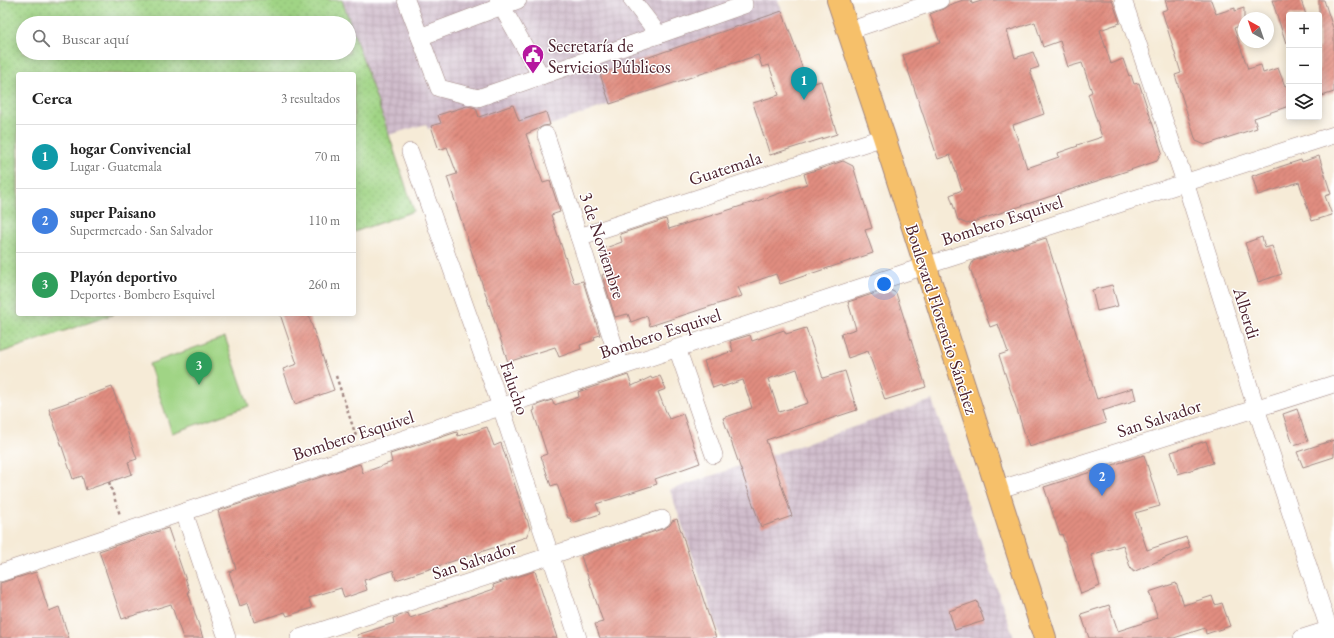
<!DOCTYPE html>
<html lang="es">
<head>
<meta charset="utf-8">
<style>
	:root { --surface:#fff; --page:#f6f6f6; --text:#222; --muted:#767676; --line:#e0e0e0; --accent:#b5179e }
	body { margin:0; font-family:"EB Garamond",serif; background:var(--page); color:var(--text) }
	.controls { position:absolute; right:12px; top:12px; display:grid; overflow:hidden; border-radius:4px; box-shadow:0 2px 10px #0003 }
	.controls button { width:36px; height:36px; display:grid; place-items:center; padding:0; border:0; border-bottom:1px solid var(--line); background:var(--surface); color:var(--text); font:20px sans-serif }
	.compass { position:absolute; left:1238px; top:12px; width:36px; height:36px; border-radius:50%; background:var(--surface); box-shadow:0 2px 10px #0003; rotate:320deg }
	.you { position:absolute; left:884px; top:284px; width:14px; height:14px; margin:-10px; border:3px solid #fff; border-radius:50%; background:#1a73e8; box-shadow:0 0 0 6px #1a73e833 }
	.badge { display:grid; place-items:center; width:26px; height:26px; border-radius:50%; background:var(--accent); color:#fff; font-size:13px; font-weight:700 }
	.pin { position:absolute; translate:-50% -33px; filter:drop-shadow(0 1px 2px #0008) }
	.pin::after { content:''; position:absolute; top:21px; width:14px; height:12px; background:inherit; clip-path:polygon(0 0,100% 0,50% 100%) }
	.list { margin:0; padding:0; list-style:none }
	h2 { display:flex; justify-content:space-between; align-items:center; height:52px; margin:0; padding:0 16px; font-size:17px }
	h2 small { font-size:13px; font-weight:400; color:var(--muted) }
	.list li { display:grid; grid-template-columns:26px 1fr auto; gap:12px; align-items:center; box-sizing:border-box; height:64px; padding:0 16px; border-top:1px solid var(--line) }
	.list b { display:block; font-size:15px; white-space:nowrap }
	.list p { margin:0; font-size:13px; white-space:nowrap; color:var(--muted) }
	.list em { font-size:13px; font-style:normal; color:var(--muted) }
	.icon { flex:none; width:22px; height:22px; fill:none; stroke:currentColor; stroke-width:2; stroke-linecap:round; stroke-linejoin:round }
	.map { position:relative; flex:none; width:1334px; height:638px; overflow:hidden }
	.search { position:absolute; background:var(--surface); box-shadow:0 2px 10px #0003; left:16px; top:16px; width:340px; height:44px; display:flex; align-items:center; gap:10px; box-sizing:border-box; padding:0 14px; border-radius:22px; color:var(--muted); font-size:15px }
	.panel { position:absolute; background:var(--surface); box-shadow:0 2px 10px #0003; left:16px; top:72px; width:340px; height:244px; border-radius:4px }
	.map>svg:first-child { display:block }
	.industrial { fill:url(#industrial-grid) }
	.grass { fill:url(#grass-dots); stroke:#757a58; fill-rule:evenodd }
	.pitch { fill:#a0d485; stroke:#757a58 }
	.building { fill:url(#building-hatch); fill-rule:evenodd }
	.lines { fill:none; stroke-linecap:round; stroke-linejoin:round }
	.minor-casing { stroke:#a08581; stroke-width:18 }
	.major-casing { stroke:#a08581; stroke-width:24 }
	.path { stroke:#a08581; stroke-width:2.5; stroke-dasharray:3 3; stroke-linecap:butt }
	.minor { stroke:#fff; stroke-width:17 }
	.major { stroke:#f6c06b; stroke-width:22 }
	.labels { text-anchor:middle; dominant-baseline:central; stroke-width:3; stroke-linejoin:round; paint-order:stroke }
	.poi-label { font-size:18px; fill:#4a1f2b; stroke:#fff; text-anchor:start }
	.street-label { font-size:18px; fill:#4a1f2b; stroke:#fff }
</style>
</head>
<body>
<div class="map">
<svg width="1334" height="638" viewBox="0 0 1334 638">
	<defs>
		<pattern id="industrial-grid" width="8" height="8" patternUnits="userSpaceOnUse"><rect width="8" height="8" fill="#d0bdcc"/><path d="M0 4h8M4 0v8" fill="none" stroke="#b4a2af"/></pattern>
		<pattern id="grass-dots" width="8" height="8" patternUnits="userSpaceOnUse"><rect width="8" height="8" fill="#a0d485"/><path d="M2 2h.1M6 6h.1" fill="none" stroke="#8bb673" stroke-width="1.8" stroke-linecap="round"/></pattern>
		<pattern id="building-hatch" width="6" height="6" patternUnits="userSpaceOnUse"><rect width="6" height="6" fill="#e18d80"/><path d="M-1 1l2-2M0 6l6-6M5 7l2-2" fill="none" stroke="#b87369"/></pattern>
	</defs>
	<rect width="100%" height="100%" fill="#fff"/>
	<filter id="ink" filterUnits="userSpaceOnUse"><feTurbulence type="fractalNoise" baseFrequency=".025" numOctaves="2"/><feDisplacementMap in="SourceGraphic" scale="8" xChannelSelector="R" yChannelSelector="G"/><feConvolveMatrix kernelMatrix="1 2 1 2 8 2 1 2 1" color-interpolation-filters="sRGB"/></filter>
	<filter id="wash" filterUnits="userSpaceOnUse"><feTurbulence type="fractalNoise" baseFrequency=".012" numOctaves="4" result="noise"/><feDisplacementMap in="SourceGraphic" scale="16" xChannelSelector="R" yChannelSelector="G"/><feGaussianBlur stdDeviation="0.9" result="paint"/><feColorMatrix in="noise" values="0 0 0 0 0 0 0 0 0 0 0 0 0 0 0 0 0 1.4 0 .05"/><feComposite in="paint" operator="in"/></filter>
	<g filter="url(#wash)">
		<rect width="100%" height="100%" fill="#f6ebd7"/>
		<g class="industrial">
			<path d="M 342,0 L 778,0 L 794,43 L 599,108 L 485,148 L 474,115 L 428,129 L 426,124 L 389,135 Z"/>
			<path d="M 932,400 L 1014,638 L 721,638 L 670,490 Z"/>
		</g>
		<path class="grass" d="M 0,0 L 342,0 L 389,135 L 414,211 L 354,232 L 354,74 L 18,74 L 18,314 L 114,314 L 0,353 ZM 23,23 L 349,23 L 349,53 L 23,53 Z"/>
		<path class="pitch" d="M 225,337 L 249,406 L 172,433 L 149,364 Z"/>
		<g id="blocks">
			<g class="building">
				<path d="M 963,0 L 971,0 L 972,4 L 984,0 L 1112,0 L 1120,23 L 1100,30 L 1111,64 L 1123,59 L 1129,76 L 1131,75 L 1134,84 L 1139,83 L 1162,152 L 1157,161 L 967,224 L 958,220 L 950,195 L 962,190 L 956,172 L 950,155 L 938,159 L 903,55 L 940,43 L 930,14 L 943,9 L 949,5 ZM 1035,22 L 1043,47 L 1060,41 L 1068,67 L 1082,63 L 1092,92 L 1088,94 L 1102,137 L 1077,145 L 1078,146 L 1058,153 L 1059,157 L 1027,168 L 1013,125 L 1044,114 L 1030,70 L 1039,67 L 1033,52 L 1015,58 L 1007,31 Z"/>
				<path d="M 1165,0 L 1211,0 L 1216,14 L 1235,8 L 1235,11 L 1244,8 L 1244,24 L 1234,28 L 1248,69 L 1261,65 L 1263,73 L 1278,68 L 1285,86 L 1289,85 L 1289,106 L 1254,118 L 1257,128 L 1205,145 L 1196,141 L 1175,75 L 1181,73 L 1162,11 L 1168,9 Z"/>
				<path d="M 1272,0 L 1301,0 L 1306,15 L 1289,15 L 1289,42 L 1286,43 Z"/>
				<path d="M 1319,0 L 1324,0 L 1334,31 L 1334,92 L 1319,97 Z"/>
				<path d="M 782,11 L 794,43 L 808,85 L 821,81 L 837,134 L 770,155 L 753,103 L 779,95 L 769,65 L 762,67 L 758,55 L 610,104 L 600,74 Z"/>
				<path d="M 513,105 L 519,121 L 546,112 L 550,125 L 543,126 L 538,129 L 526,134 L 543,183 L 550,181 L 560,212 L 551,215 L 574,283 L 583,281 L 600,335 L 594,337 L 595,340 L 580,345 L 581,349 L 559,357 L 555,347 L 508,362 L 447,177 L 457,174 L 447,147 L 439,150 L 431,126 L 441,123 L 438,115 L 467,106 L 476,108 L 479,117 Z"/>
				<path d="M 1319,156 L 1331,194 L 1325,196 L 1332,215 L 1312,221 L 1299,182 L 1258,195 L 1252,176 L 1301,160 L 1302,162 Z"/>
				<path d="M 843,161 L 853,166 L 872,228 L 865,230 L 873,253 L 780,284 L 776,274 L 738,287 L 742,296 L 650,326 L 647,316 L 631,322 L 628,314 L 615,317 L 602,275 L 607,273 L 600,250 L 622,242 L 620,234 L 666,219 L 669,229 L 754,202 L 807,184 L 804,174 Z"/>
				<path d="M 1262,237 L 1265,248 L 1272,246 L 1282,274 L 1258,282 L 1245,243 Z"/>
				<path d="M 1046,238 L 1097,399 L 1133,388 L 1136,400 L 1102,411 L 1106,423 L 1029,447 L 999,355 L 1008,352 L 998,324 L 990,327 L 970,268 L 973,261 Z"/>
				<path d="M 1112,285 L 1118,306 L 1097,311 L 1092,290 Z"/>
				<path d="M 888,289 L 896,293 L 926,387 L 885,400 L 868,351 L 848,358 L 841,334 L 856,329 L 848,302 Z"/>
				<path d="M 280,314 L 308,314 L 334,390 L 295,404 L 283,369 L 297,364 Z"/>
				<path d="M 806,328 L 823,378 L 845,371 L 857,410 L 766,440 L 792,516 L 761,527 L 723,418 L 752,408 L 743,380 L 722,387 L 721,385 L 713,388 L 704,361 L 733,351 L 730,341 L 750,335 L 752,341 L 784,330 L 786,334 ZM 797,369 L 808,403 L 779,412 L 768,379 Z"/>
				<path d="M 628,375 L 632,386 L 651,377 L 652,379 L 660,376 L 666,389 L 658,392 L 669,419 L 683,414 L 700,463 L 655,479 L 657,484 L 596,504 L 600,514 L 572,523 L 570,518 L 568,518 L 557,484 L 551,486 L 541,456 L 547,454 L 533,411 L 535,410 L 534,406 L 552,400 L 554,405 L 579,397 L 578,392 Z"/>
				<path d="M 112,387 L 137,459 L 128,462 L 132,474 L 86,490 L 82,476 L 73,479 L 49,409 Z"/>
				<path d="M 1297,409 L 1308,441 L 1293,445 L 1283,414 Z"/>
				<path d="M 487,427 L 494,446 L 501,443 L 526,519 L 527,519 L 530,529 L 526,537 L 396,580 L 393,570 L 364,580 L 367,590 L 344,598 L 341,588 L 308,598 L 312,608 L 287,616 L 285,612 L 254,622 L 248,603 L 240,606 L 229,572 L 236,569 L 218,511 L 360,464 L 363,473 L 392,462 L 390,454 L 457,432 L 458,436 Z"/>
				<path d="M 1334,440 L 1334,457 L 1303,467 L 1297,452 Z"/>
				<path d="M 1206,441 L 1213,463 L 1178,474 L 1171,452 Z"/>
				<path d="M 1144,455 L 1160,506 L 1135,513 L 1147,550 L 1186,537 L 1190,547 L 1133,572 L 1133,570 L 1131,570 L 1123,545 L 1091,555 L 1100,586 L 1081,594 L 1062,534 L 1060,535 L 1044,487 Z"/>
				<path d="M 677,519 L 716,638 L 600,638 L 595,624 L 603,622 L 581,556 L 665,528 L 670,525 L 672,521 Z"/>
				<path d="M 168,528 L 190,592 L 188,592 L 203,638 L 183,638 L 171,604 L 122,619 L 99,551 Z"/>
				<path d="M 535,571 L 557,638 L 358,638 L 357,635 L 394,623 L 393,618 L 408,613 L 410,618 L 494,589 L 493,585 Z"/>
				<path d="M 36,572 L 49,611 L 59,607 L 69,638 L 0,638 L 0,583 Z"/>
				<path d="M 1176,583 L 1184,605 L 1212,596 L 1215,605 L 1222,603 L 1230,626 L 1206,634 L 1205,628 L 1174,638 L 1089,638 L 1081,614 L 1109,605 L 1118,631 L 1158,618 L 1149,592 Z"/>
				<path d="M 977,601 L 984,621 L 955,630 L 949,611 Z"/>
			</g>
		</g>
	</g>
	<g filter="url(#ink)">
		<use href="#blocks" fill-opacity="0" stroke="#a08581" stroke-width="1"/>
		<g class="lines">
			<g class="minor-casing">
				<g id="minor">
					<path d="M 406,0 L 439,88 L 478,98 L 744,5 L 743,0"/>
					<path d="M 498,0 L 541,76"/>
					<path d="M 632,0 L 659,35"/>
					<path d="M 1123,0 L 1185,182 L 1256,408 L 1332,638"/>
					<path d="M 848,31 L 940,0"/>
					<path d="M 420,37 L 518,0"/>
					<path d="M 546,135 L 621,367"/>
					<path d="M 410,152 L 501,407 L 578,638"/>
					<path d="M 579,237 L 884,137"/>
					<path d="M 677,348 L 714,455"/>
					<path d="M 997,490 L 1334,384"/>
					<path d="M 184,512 L 227,638"/>
					<path d="M 0,573 L 925,266 L 1334,135"/>
					<path d="M 299,638 L 662,519"/>
					<path d="M 1302,638 L 1334,628"/>
				</g>
			</g>
			<g class="major-casing">
				<path id="major" d="M 838,0 L 884,137 L 1045,638"/>
			</g>
			<g class="path">
				<path d="M 336,376 L 356,436"/>
				<path d="M 109,482 L 120,515"/>
			</g>
			<use href="#minor" class="minor"/>
			<use href="#major" class="major"/>
		</g>
	</g>
	<defs>
		<g id="civic-pin" transform="scale(1.15)"><path d="M0 17L-7.5 6A9.5 9.5 0 1 1 7.5 6Z" fill="#b5179e" stroke="#fff"/><path d="M-.6-6.5H3V-4.5H.6V-3L4-1V1h2V6H-6V1h2V-1L-.6-3ZM-1.2 2.5V6h2.4V2.5Z" fill="#fff"/></g>
	</defs>
	<g fill-rule="evenodd">
		<use href="#civic-pin" x="533" y="55"/>
	</g>
	<g class="labels">
		<g class="poi-label">
			<text x="548" y="45">Secretaría de<tspan x="548" dy="21">Servicios Públicos</tspan></text>
		</g>
		<g class="street-label">
			<text transform="translate(725 168) rotate(-18)">Guatemala</text>
			<text transform="translate(1002 220) rotate(-18)">Bombero Esquivel</text>
			<text transform="translate(603 245) rotate(72)">3 de Noviembre</text>
			<text transform="translate(1247 313) rotate(73)">Alberdi</text>
			<text transform="translate(942 319) rotate(72)">Boulevard Florencio Sánchez</text>
			<text transform="translate(660 333) rotate(-18)">Bombero Esquivel</text>
			<text transform="translate(515 388) rotate(71)">Falucho</text>
			<text transform="translate(1159 418) rotate(-18)">San Salvador</text>
			<text transform="translate(353 435) rotate(-18)">Bombero Esquivel</text>
			<text transform="translate(474 560) rotate(-18)">San Salvador</text>
		</g>
	</g>
</svg>
<div class="controls">
<button>+</button>
<button>−</button>
<button><svg class="icon" aria-label="layers" viewBox="0 0 24 24"><path d="M12 4l9 5-9 5-9-5zM3 14l9 5 9-5"/></svg></button>
</div>
<svg class="compass" viewBox="-18 -18 36 36"><path d="M0-13l5 13h-10z" fill="#e53935"/><path d="M0 13l5-13h-10z" fill="#767676"/></svg>
<div class="you"></div>
<div class="pin badge" style="left:804px;top:100px;background:#0f9aa8">1</div>
<div class="pin badge" style="left:1102px;top:496px;background:#3f7fe0">2</div>
<div class="pin badge" style="left:199px;top:385px;background:#2e9e5b">3</div>
<div class="search"><svg class="icon" aria-label="search" viewBox="0 0 24 24"><circle cx="10" cy="10" r="6"/><path d="M15 15l6 6"/></svg>Buscar aquí</div>
<section class="panel">
<h2>Cerca<small>3 resultados</small></h2>
<ul class="list">
<li><span class="badge" style="background:#0f9aa8">1</span><div><b>hogar Convivencial</b><p>Lugar · Guatemala</p></div><em>70 m</em></li>
<li><span class="badge" style="background:#3f7fe0">2</span><div><b>super Paisano</b><p>Supermercado · San Salvador</p></div><em>110 m</em></li>
<li><span class="badge" style="background:#2e9e5b">3</span><div><b>Playón deportivo</b><p>Deportes · Bombero Esquivel</p></div><em>260 m</em></li>
</ul>
</section>
</div>
</body>
</html>
